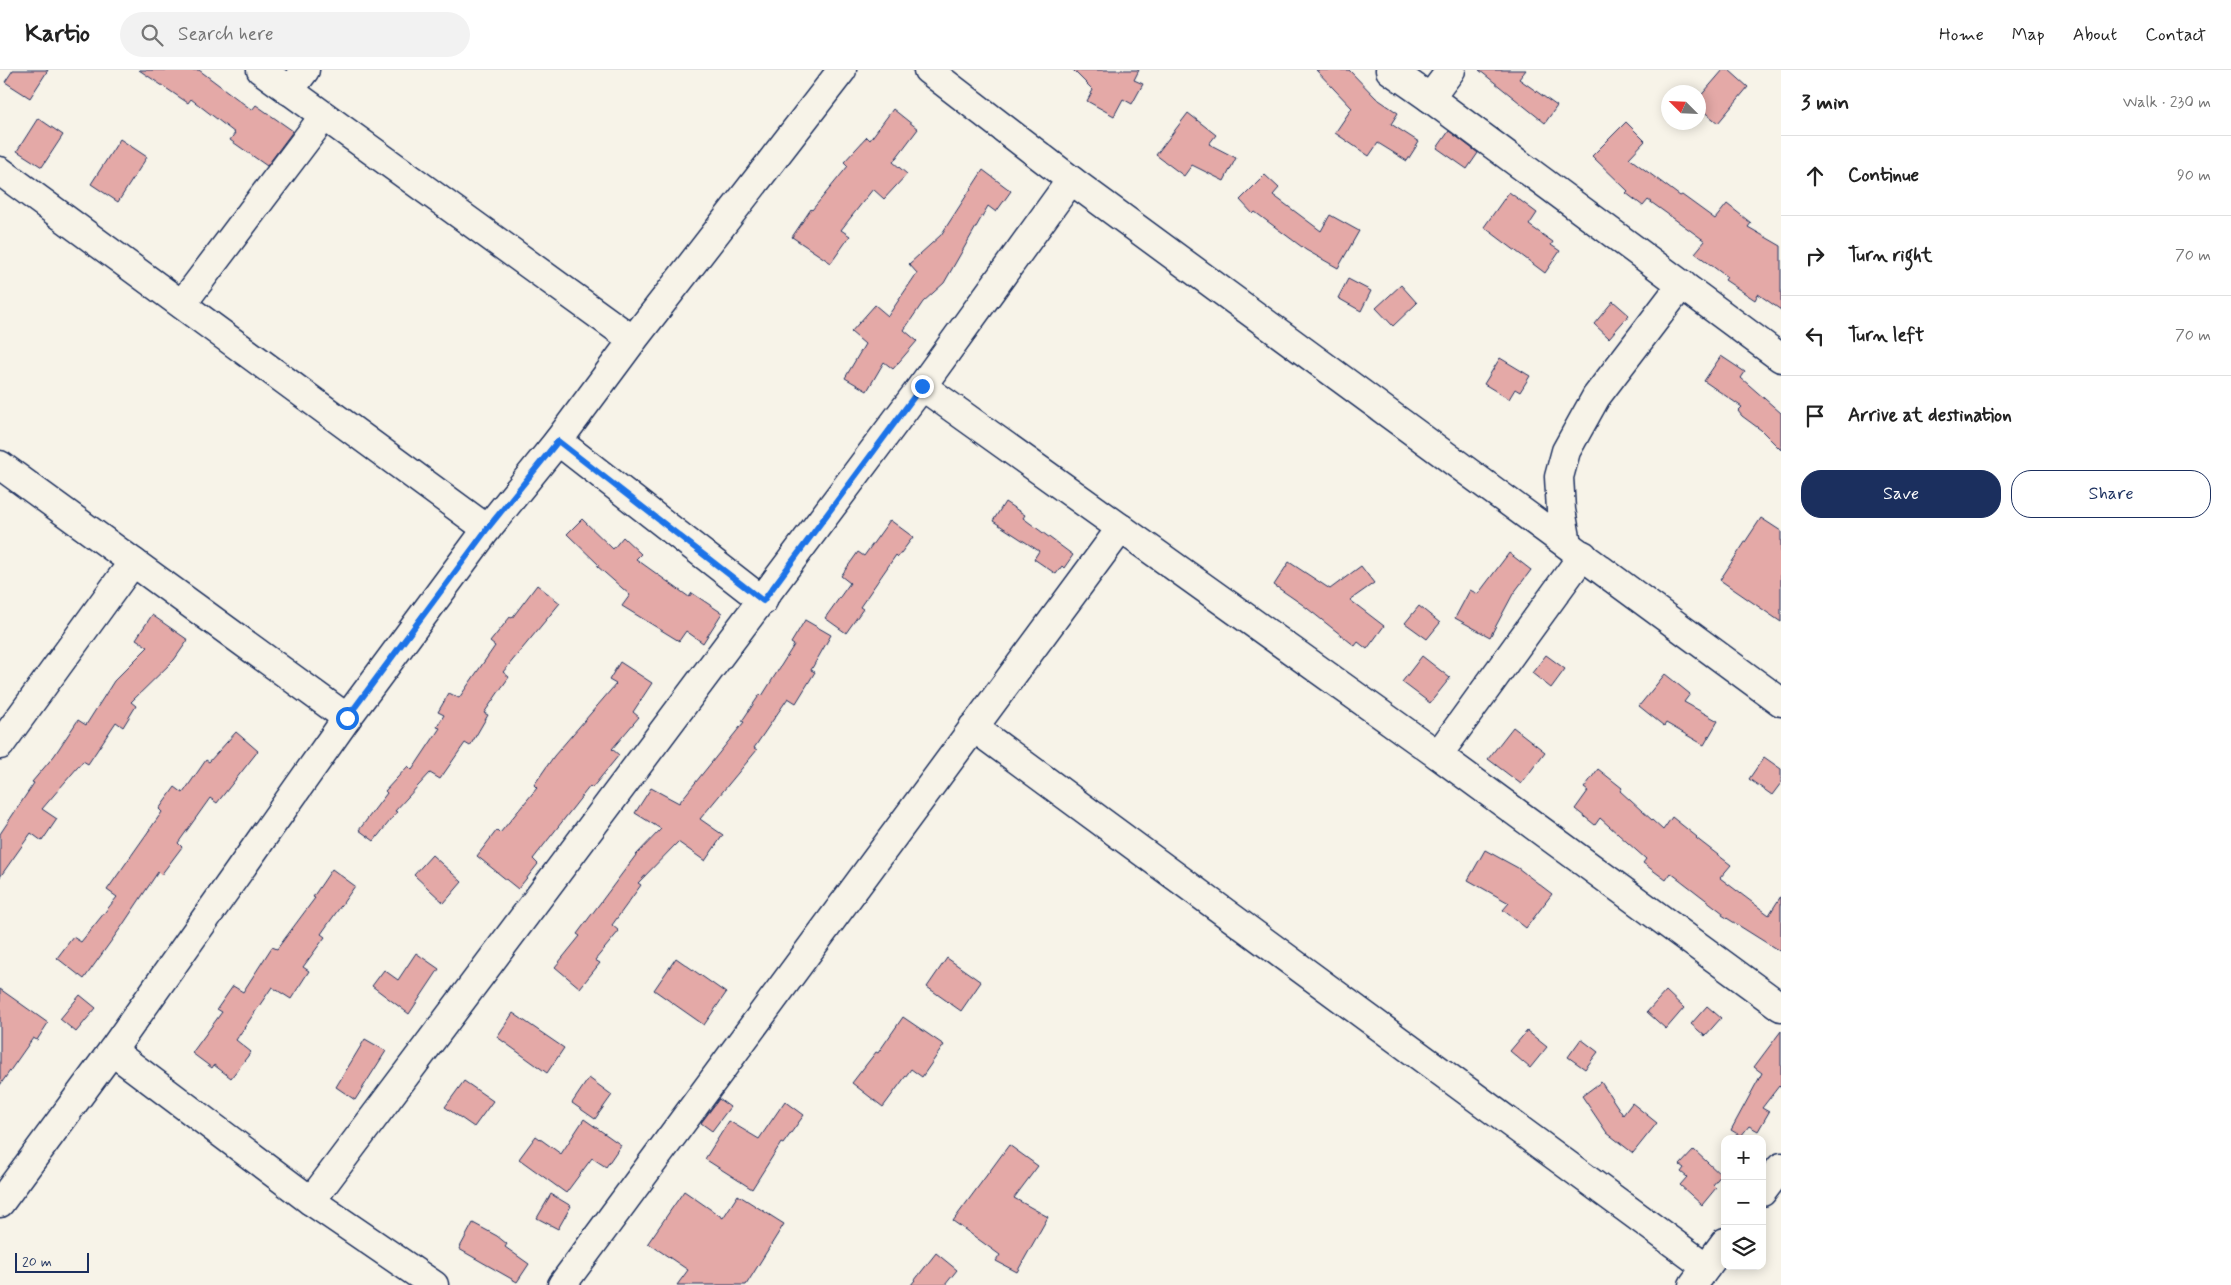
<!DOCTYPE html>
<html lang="en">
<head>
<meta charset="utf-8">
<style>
	:root { --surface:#fff; --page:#f2f2f2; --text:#222; --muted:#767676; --line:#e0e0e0; --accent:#1b2f5e }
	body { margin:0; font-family:Mynerve,sans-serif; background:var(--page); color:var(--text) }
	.controls { position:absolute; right:15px; bottom:15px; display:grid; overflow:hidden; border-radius:10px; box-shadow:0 2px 12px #0003 }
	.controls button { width:45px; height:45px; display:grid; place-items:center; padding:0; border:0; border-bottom:1px solid var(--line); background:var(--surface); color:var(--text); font:25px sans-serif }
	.compass { position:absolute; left:1661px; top:15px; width:45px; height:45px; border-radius:50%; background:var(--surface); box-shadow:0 2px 12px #0003; rotate:294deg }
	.scale { position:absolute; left:15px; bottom:12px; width:74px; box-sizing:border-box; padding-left:5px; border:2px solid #1b2f5e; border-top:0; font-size:14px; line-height:18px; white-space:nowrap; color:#1b2f5e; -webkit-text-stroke:4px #f7f3e8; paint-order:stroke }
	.stop { position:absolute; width:15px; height:15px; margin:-11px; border:4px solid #1a73e8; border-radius:50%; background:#fff }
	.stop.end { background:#1a73e8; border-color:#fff; box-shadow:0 1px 5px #0008 }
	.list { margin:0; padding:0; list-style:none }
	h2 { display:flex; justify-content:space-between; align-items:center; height:65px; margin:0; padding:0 20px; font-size:21px }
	h2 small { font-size:16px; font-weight:400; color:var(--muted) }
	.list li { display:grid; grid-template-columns:32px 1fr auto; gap:15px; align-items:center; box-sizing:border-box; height:80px; padding:0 20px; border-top:1px solid var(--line) }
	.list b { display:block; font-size:19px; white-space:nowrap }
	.list em { font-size:16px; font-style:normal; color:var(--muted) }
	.actions { display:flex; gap:10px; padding:15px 20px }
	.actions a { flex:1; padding:11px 0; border:1px solid var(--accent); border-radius:20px; text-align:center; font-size:18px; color:var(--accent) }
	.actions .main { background:var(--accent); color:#fff }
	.icon { flex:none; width:28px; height:28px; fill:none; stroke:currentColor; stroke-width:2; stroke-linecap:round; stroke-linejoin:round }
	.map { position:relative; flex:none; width:1781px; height:1215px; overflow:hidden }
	header { display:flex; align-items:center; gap:30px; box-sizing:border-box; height:70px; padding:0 25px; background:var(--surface); border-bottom:1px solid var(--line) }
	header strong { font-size:24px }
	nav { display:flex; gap:28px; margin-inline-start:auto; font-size:18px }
	.search { width:350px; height:45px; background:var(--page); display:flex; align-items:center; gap:12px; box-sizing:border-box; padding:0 18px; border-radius:28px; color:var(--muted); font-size:19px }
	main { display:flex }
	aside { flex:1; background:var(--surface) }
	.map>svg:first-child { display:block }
	.building { fill:#e4a9a7; stroke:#1b2f5e }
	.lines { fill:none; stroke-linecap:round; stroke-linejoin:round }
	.minor-casing { stroke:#1b2f5e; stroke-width:31 }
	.minor { stroke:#f7f3e8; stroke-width:28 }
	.route { stroke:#1a73e8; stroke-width:6 }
</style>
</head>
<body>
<header>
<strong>Kartio</strong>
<div class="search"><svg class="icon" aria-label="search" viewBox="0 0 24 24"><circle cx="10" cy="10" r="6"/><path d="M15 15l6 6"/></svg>Search here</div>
<nav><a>Home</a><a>Map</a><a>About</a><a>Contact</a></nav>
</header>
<main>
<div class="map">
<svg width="1781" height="1215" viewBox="0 0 1781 1215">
	<rect width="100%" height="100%" fill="#f7f3e8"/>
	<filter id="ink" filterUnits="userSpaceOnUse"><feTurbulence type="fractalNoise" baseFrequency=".02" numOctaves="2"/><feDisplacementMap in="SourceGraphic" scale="10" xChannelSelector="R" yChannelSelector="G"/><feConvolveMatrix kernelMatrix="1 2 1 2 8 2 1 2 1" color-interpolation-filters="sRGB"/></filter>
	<g filter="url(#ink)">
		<g class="building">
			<path d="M 13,0 L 48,0 L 30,28 L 5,12 Z"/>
			<path d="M 139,0 L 199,0 L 252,40 L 256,35 L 293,61 L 267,96 L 230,70 L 235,63 L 191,29 L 188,33 Z"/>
			<path d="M 1073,0 L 1139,0 L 1134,10 L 1143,14 L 1132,34 L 1123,29 L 1114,46 L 1087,31 L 1093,20 Z"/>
			<path d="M 1316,0 L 1349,0 L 1376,28 L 1398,43 L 1391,54 L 1419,72 L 1407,91 L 1378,73 L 1369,86 L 1335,63 L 1352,38 Z"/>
			<path d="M 1479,0 L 1526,0 L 1519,9 L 1557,36 L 1545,53 Z"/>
			<path d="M 1723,0 L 1729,0 L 1748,17 L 1718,53 L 1698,37 L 1698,29 Z"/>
			<path d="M 893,39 L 918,59 L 893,92 L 907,104 L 884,129 L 873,119 L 841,160 L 850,166 L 831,193 L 792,167 L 811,139 L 812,140 L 848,96 L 844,92 L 867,67 L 870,70 Z"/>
			<path d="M 1188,43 L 1216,65 L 1209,74 L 1236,88 L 1224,111 L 1192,95 L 1184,106 L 1156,85 Z"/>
			<path d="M 38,48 L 63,65 L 42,97 L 17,81 Z"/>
			<path d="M 1626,52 L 1645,71 L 1629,88 L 1680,126 L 1682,125 L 1715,149 L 1727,134 L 1751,153 L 1748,157 L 1781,176 L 1781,240 L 1758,224 L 1755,230 L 1725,210 L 1727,207 L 1695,183 L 1705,171 L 1648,130 L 1643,136 L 1626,123 L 1628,121 L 1592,86 Z"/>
			<path d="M 1449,61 L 1478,83 L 1467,99 L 1437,78 Z"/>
			<path d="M 120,69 L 147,87 L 118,132 L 91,114 Z"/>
			<path d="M 983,100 L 1011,121 L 996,142 L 988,136 L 944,213 L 923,232 L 904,260 L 917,271 L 893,299 L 884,292 L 867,321 L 845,308 L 865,274 L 851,262 L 875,235 L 888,246 L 917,203 L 909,194 L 941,165 Z"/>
			<path d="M 1265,105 L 1279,118 L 1273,125 L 1321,161 L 1330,145 L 1359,161 L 1338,198 L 1306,180 L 1255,142 L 1253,144 L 1240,130 Z"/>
			<path d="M 1509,122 L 1537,143 L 1529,155 L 1553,172 L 1551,175 L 1560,181 L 1545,203 L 1484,157 Z"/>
			<path d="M 1348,209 L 1371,221 L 1361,241 L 1338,228 Z"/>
			<path d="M 1401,215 L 1417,233 L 1393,256 L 1376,238 Z"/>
			<path d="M 1613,231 L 1629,245 L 1609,268 L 1594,254 Z"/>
			<path d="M 1721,286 L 1745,302 L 1741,308 L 1781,343 L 1781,380 L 1761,360 L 1742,346 L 1738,341 L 1742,337 L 1704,311 Z"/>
			<path d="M 1500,288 L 1530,306 L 1520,322 L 1515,319 L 1509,329 L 1484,314 Z"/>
			<path d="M 1005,432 L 1025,445 L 1023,448 L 1073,485 L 1064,498 L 1062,496 L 1056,504 L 1034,489 L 1039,481 L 993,451 Z"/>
			<path d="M 1761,448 L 1781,461 L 1781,552 L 1720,510 Z"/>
			<path d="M 582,449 L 613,479 L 623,467 L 641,484 L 636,489 L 689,527 L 692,523 L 722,543 L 703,573 L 686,561 L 679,571 L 622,536 L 630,525 L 597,496 L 599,495 L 567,464 Z"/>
			<path d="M 890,450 L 913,467 L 898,487 L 896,485 L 860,537 L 863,539 L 846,563 L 825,548 L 850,513 L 841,506 L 858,482 L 864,486 Z"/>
			<path d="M 1509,483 L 1531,500 L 1513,524 L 1490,567 L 1455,548 L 1470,520 L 1478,524 Z"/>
			<path d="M 1289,492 L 1330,519 L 1361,496 L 1374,513 L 1350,530 L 1384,556 L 1367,579 L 1358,572 L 1355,576 L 1303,535 L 1274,515 Z"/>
			<path d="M 537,515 L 560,533 L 503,602 L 509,607 L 484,643 L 488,645 L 470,676 L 465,673 L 440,709 L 430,703 L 395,741 L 397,742 L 374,771 L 359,760 L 387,723 L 385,721 L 408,696 L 412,700 L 440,658 L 437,657 L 444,645 L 438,642 L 449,623 L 459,628 L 495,576 L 490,572 L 510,547 L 512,548 Z"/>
			<path d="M 1419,536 L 1440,553 L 1427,569 L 1405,553 Z"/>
			<path d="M 152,545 L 188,570 L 174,590 L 131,632 L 136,636 L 123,657 L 116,652 L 88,694 L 83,691 L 42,739 L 57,749 L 42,771 L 31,763 L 0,807 L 0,764 L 34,713 L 32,712 L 54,686 L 78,650 L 86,655 L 114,611 L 148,577 L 136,569 Z"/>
			<path d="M 805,550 L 831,565 L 811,600 L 815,602 L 796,633 L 788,628 L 754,678 L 757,680 L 700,749 L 723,765 L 705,791 L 678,772 L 638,813 L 641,815 L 612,855 L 619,861 L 595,890 L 600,893 L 580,918 L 555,897 L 580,866 L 577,864 L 636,785 L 661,759 L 635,743 L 651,718 L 679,733 L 744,652 L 742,651 L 760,624 L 762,626 L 794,575 L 791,573 Z"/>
			<path d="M 1546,585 L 1565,599 L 1551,618 L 1532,603 Z"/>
			<path d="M 1422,586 L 1450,608 L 1430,633 L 1402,612 Z"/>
			<path d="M 620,592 L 652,613 L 633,642 L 639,647 L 612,679 L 619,685 L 592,718 L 590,716 L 533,789 L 538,794 L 518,819 L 477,786 L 497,760 L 500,763 L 537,718 L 534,715 L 554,686 L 616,614 L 609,610 Z"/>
			<path d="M 1665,604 L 1690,624 L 1684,632 L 1718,651 L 1704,675 L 1666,653 L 1664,656 L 1639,636 Z"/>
			<path d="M 1513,657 L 1545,682 L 1521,714 L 1488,689 Z"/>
			<path d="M 236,662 L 258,681 L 217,733 L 210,728 L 178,773 L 182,777 L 161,805 L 158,802 L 122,856 L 84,909 L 57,888 L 73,867 L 81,872 L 117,827 L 107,820 L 162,742 L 159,739 L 175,717 L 183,723 L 206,690 L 209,692 Z"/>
			<path d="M 1764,687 L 1781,699 L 1781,713 L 1772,725 L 1749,709 Z"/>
			<path d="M 1598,699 L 1622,718 L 1620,721 L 1663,760 L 1672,747 L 1697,767 L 1696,768 L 1731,795 L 1720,808 L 1769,845 L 1781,826 L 1781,882 L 1722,845 L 1723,843 L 1671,803 L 1666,810 L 1643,793 L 1646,789 L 1600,748 L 1595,755 L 1575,739 L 1588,721 L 1584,718 Z"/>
			<path d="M 1485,780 L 1518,798 L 1552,824 L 1526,858 L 1503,840 L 1509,833 L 1468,810 Z"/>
			<path d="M 432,785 L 462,812 L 444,833 L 414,805 Z"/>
			<path d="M 332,799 L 355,816 L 321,864 L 325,867 L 303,897 L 309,901 L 291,929 L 272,917 L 236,970 L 251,982 L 231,1008 L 214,995 L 212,998 L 192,983 L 222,942 L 217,939 L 233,916 L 243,922 L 272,877 L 277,879 L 315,828 L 313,827 Z"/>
			<path d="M 416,883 L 439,899 L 409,944 L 372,916 L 384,900 L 398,910 Z"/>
			<path d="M 676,888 L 726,923 L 704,955 L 654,920 Z"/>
			<path d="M 947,888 L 981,912 L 961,941 L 927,917 Z"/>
			<path d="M 0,919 L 48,953 L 37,970 L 33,968 L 0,1015 Z"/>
			<path d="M 1666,921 L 1684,938 L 1666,959 L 1647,942 Z"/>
			<path d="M 80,925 L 96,938 L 76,962 L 60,949 Z"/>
			<path d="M 1707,936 L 1721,948 L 1705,966 L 1691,954 Z"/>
			<path d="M 513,943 L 564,978 L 547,1003 L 497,967 Z"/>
			<path d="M 903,947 L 944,975 L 922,1007 L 911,999 L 883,1037 L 852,1013 L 876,982 L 878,983 Z"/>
			<path d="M 1527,961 L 1547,977 L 1530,998 L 1510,981 Z"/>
			<path d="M 1781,961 L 1781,1018 L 1779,1016 L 1762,1038 L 1769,1042 L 1758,1061 L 1749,1056 L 1741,1066 L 1731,1060 L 1762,1003 L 1754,997 Z"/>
			<path d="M 365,969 L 386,981 L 355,1030 L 336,1017 Z"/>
			<path d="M 1581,969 L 1598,982 L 1585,999 L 1568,987 Z"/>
			<path d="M 589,1008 L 612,1025 L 595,1049 L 572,1033 Z"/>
			<path d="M 464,1011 L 493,1031 L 474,1057 L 445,1037 Z"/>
			<path d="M 1601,1012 L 1623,1045 L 1632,1033 L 1657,1053 L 1633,1083 L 1607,1063 L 1582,1026 Z"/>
			<path d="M 719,1029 L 730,1037 L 712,1061 L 701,1053 Z"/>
			<path d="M 785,1031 L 804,1045 L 783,1074 L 781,1073 L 752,1119 L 705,1089 L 729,1051 L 759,1069 Z"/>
			<path d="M 584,1049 L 621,1075 L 606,1097 L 592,1088 L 566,1123 L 519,1089 L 536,1066 L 561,1084 Z"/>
			<path d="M 1009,1075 L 1038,1096 L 1014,1128 L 1048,1147 L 1017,1202 L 996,1191 L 1000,1185 L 953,1151 Z"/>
			<path d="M 1694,1080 L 1721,1105 L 1713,1115 L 1716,1118 L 1702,1135 L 1680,1115 L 1687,1107 L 1681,1102 L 1684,1098 L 1680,1095 Z"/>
			<path d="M 684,1121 L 723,1148 L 738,1125 L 784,1154 L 746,1215 L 677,1215 L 688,1200 L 648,1173 Z"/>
			<path d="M 551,1124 L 571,1136 L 558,1159 L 537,1148 Z"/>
			<path d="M 473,1153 L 497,1166 L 507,1174 L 505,1177 L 529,1194 L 517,1212 L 459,1179 Z"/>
			<path d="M 936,1183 L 957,1200 L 945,1215 L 911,1215 Z"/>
		</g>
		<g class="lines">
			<g class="minor-casing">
				<g id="minor">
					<path d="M 261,0 L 633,270"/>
					<path d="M 928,0 L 1071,110 L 1781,632"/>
					<path d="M 1390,0 L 1430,28"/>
					<path d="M 1451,0 L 1430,28 L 1781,288"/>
					<path d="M 289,21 L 305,0"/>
					<path d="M 0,101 L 487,459"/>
					<path d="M 1071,110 L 922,316 L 1438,685 L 1583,485"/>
					<path d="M 182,234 L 324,46"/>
					<path d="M 558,371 L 763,531"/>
					<path d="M 0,395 L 347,648"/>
					<path d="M 1567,473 L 1561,440 L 1559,407 L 1566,381 L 1596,327 L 1682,214"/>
					<path d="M 973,657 L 1706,1197"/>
					<path d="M 0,675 L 133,492"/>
					<path d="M 1438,685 L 1781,937"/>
					<path d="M 112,981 L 311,1131 L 922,316"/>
					<path d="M 1762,1122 L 1781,1097"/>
					<path d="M 311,1131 L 434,1215"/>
					<path d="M 0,1133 L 112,981 L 347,648 L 487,459 L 558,371 L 633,270 L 842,0"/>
					<path d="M 562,1215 L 1121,458"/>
					<path d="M 1693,1215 L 1725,1172"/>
				</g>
			</g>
			<use href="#minor" class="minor"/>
		</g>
	</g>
	<g class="lines" filter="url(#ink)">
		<path class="route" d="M 347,648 L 487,459 L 558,371 L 763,531 L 922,316"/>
	</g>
</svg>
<div class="controls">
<button>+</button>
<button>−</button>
<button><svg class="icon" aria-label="layers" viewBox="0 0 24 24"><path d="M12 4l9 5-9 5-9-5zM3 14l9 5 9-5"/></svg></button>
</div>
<svg class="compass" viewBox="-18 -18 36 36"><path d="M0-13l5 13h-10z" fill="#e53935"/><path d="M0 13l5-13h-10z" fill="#767676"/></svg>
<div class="scale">20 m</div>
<div class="stop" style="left:347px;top:648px"></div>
<div class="stop end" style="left:922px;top:316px"></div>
</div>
<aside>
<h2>3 min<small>Walk · 230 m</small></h2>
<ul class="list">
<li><svg class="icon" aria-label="ahead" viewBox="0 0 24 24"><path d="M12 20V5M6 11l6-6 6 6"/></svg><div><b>Continue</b></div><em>90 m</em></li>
<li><svg class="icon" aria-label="right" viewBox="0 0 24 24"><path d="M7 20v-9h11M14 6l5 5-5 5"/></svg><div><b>Turn right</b></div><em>70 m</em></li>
<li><svg class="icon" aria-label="left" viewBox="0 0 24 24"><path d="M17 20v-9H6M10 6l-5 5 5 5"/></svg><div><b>Turn left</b></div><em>70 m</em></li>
<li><svg class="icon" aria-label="arrive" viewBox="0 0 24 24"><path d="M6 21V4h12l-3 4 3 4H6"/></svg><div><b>Arrive at destination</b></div></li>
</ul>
<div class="actions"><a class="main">Save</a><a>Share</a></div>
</aside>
</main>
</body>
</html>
